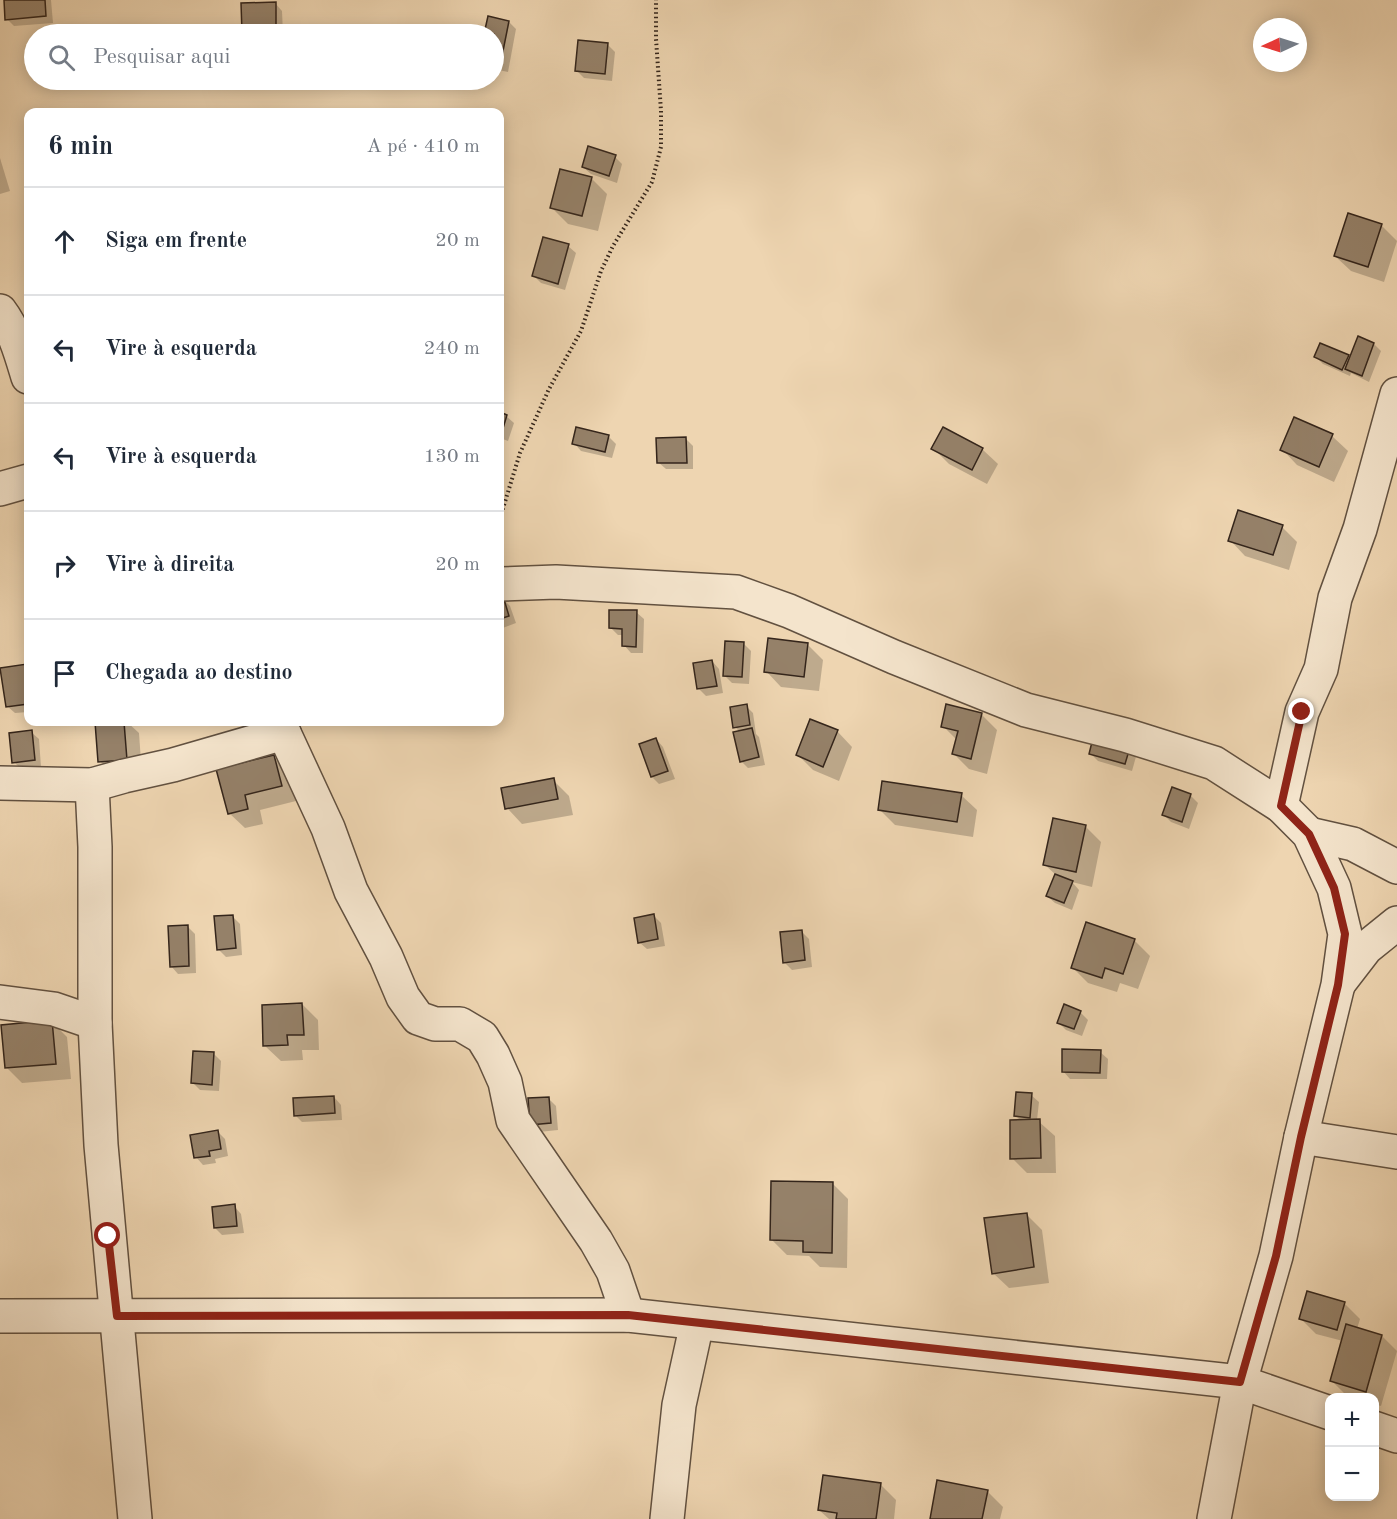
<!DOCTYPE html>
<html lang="pt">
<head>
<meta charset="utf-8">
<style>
	:root { --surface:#fff; --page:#f2f2f3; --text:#1f2937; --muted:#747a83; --line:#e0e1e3 }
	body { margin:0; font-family:"Old Standard TT",serif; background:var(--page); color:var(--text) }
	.controls { position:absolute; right:18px; bottom:18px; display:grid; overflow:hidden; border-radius:12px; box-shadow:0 3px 15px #0003 }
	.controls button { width:54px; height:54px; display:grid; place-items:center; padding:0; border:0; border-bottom:2px solid var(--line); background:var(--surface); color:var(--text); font:30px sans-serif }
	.compass { position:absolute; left:1253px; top:18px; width:54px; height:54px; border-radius:50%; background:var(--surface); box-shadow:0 3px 15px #0003; rotate:266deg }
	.stop { position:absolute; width:18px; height:18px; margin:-14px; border:4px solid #8f2418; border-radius:50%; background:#fff }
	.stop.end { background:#8f2418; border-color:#fff; box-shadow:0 2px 6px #0008 }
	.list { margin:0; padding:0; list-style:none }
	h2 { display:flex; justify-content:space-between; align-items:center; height:78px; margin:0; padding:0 24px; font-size:26px }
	h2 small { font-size:20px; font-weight:400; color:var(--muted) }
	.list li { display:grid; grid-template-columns:39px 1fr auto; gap:18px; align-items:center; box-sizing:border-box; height:108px; padding:0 24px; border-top:2px solid var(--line) }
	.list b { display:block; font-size:22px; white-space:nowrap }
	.list em { font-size:20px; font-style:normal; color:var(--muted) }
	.icon { flex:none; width:33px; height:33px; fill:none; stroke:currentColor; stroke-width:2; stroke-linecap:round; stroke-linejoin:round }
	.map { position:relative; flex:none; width:1397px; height:1519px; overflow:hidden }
	.search { position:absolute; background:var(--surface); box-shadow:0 3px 15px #0003; left:24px; top:24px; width:480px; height:66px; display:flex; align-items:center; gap:15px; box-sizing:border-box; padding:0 21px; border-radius:33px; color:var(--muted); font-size:22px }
	.panel { position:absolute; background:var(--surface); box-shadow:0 3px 15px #0003; left:24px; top:108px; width:480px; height:618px; border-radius:12px }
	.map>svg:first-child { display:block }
	.shadow { fill:#0003 }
	.building { fill:#958169; stroke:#34251b; stroke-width:1.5 }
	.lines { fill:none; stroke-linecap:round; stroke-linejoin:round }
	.minor-casing { stroke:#625140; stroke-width:36 }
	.path { stroke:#34251b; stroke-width:4; stroke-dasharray:1.5 3; stroke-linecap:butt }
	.minor { stroke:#f4e4cc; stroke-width:33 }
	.route { stroke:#8f2418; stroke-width:8 }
</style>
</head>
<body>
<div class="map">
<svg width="1397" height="1519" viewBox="0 0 1397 1519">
	<rect width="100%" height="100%" fill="#eed5b1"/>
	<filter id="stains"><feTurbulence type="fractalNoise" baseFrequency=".00333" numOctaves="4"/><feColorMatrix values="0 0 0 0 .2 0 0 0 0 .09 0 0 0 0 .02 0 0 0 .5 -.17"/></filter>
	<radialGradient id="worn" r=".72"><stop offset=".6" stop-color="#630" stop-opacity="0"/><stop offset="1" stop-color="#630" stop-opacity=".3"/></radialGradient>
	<g class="shadow">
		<path d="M 6,0 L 51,0 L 53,23 L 14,26 L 7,19 Z"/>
		<path d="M 275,3 L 282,11 L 283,34 L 246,34 L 243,32 Z"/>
		<path d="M 489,18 L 509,22 L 516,29 L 508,72 L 494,69 L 494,34 L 486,34 Z"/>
		<path d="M 607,44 L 615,52 L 612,81 L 584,78 L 577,71 Z"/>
		<path d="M 253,80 L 279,80 L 279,85 L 258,85 Z"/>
		<path d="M 615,157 L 622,164 L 617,183 L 591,174 L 583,167 Z"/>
		<path d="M 0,158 L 10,191 L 0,194 Z"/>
		<path d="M 591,178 L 607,194 L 598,231 L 568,224 L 552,208 Z"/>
		<path d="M 1381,225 L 1397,241 L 1384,282 L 1351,271 L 1335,256 Z"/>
		<path d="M 568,246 L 576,253 L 565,290 L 541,283 L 534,276 Z"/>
		<path d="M 1374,344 L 1381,351 L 1369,382 L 1351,373 L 1350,376 L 1323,364 L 1316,357 L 1348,357 L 1351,359 Z"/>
		<path d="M 500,414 L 506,416 L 514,423 L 508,441 L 500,438 Z"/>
		<path d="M 608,436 L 616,444 L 612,458 L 581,451 L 574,443 Z"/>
		<path d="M 1332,436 L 1348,451 L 1334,482 L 1297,465 L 1282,449 Z"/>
		<path d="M 686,439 L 693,446 L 693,469 L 666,469 L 658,462 Z"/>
		<path d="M 933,448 L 982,449 L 998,464 L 987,484 L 949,464 Z"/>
		<path d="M 1282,527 L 1297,542 L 1289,570 L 1245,556 L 1230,540 Z"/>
		<path d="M 502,598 L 510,606 L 516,623 L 500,629 L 500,599 Z"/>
		<path d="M 636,612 L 644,619 L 643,653 L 631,653 L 624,645 L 623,635 L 618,635 L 611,628 Z"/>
		<path d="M 744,644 L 751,651 L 749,684 L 732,683 L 725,676 Z"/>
		<path d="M 807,644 L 823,660 L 819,691 L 781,687 L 766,671 Z"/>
		<path d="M 712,661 L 719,669 L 723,693 L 706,696 L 699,689 Z"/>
		<path d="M 26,666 L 28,668 L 28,712 L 15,713 L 7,706 Z"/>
		<path d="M 746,706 L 753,713 L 756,734 L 759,737 L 765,765 L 748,768 L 741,761 L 740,732 L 735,727 Z"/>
		<path d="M 982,715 L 997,730 L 987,774 L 969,769 L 954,754 L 957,740 L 943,726 Z"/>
		<path d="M 97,722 L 127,722 L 139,733 L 142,775 L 115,777 L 100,761 Z"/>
		<path d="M 295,722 L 316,722 L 299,726 Z"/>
		<path d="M 837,731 L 852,747 L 839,781 L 813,770 L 798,755 Z"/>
		<path d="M 31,732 L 39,739 L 41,767 L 21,769 L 14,762 Z"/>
		<path d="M 656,739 L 663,747 L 675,779 L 659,784 L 652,777 Z"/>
		<path d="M 1090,753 L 1137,753 L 1132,771 L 1098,761 Z"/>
		<path d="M 273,756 L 289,772 L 296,801 L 260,810 L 263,824 L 245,828 L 229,813 Z"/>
		<path d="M 553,780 L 569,796 L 573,815 L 522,824 L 507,808 Z"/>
		<path d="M 1172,789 L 1191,796 L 1198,803 L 1189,829 L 1171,822 L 1164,815 Z"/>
		<path d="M 961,795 L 977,810 L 973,837 L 895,825 L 879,809 Z"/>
		<path d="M 1054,820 L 1086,827 L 1101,842 L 1092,887 L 1072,882 L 1079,890 L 1072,910 L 1055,903 L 1047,896 L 1056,875 L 1044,864 Z"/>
		<path d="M 653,915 L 661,923 L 665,946 L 647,949 L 639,942 Z"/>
		<path d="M 232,916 L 240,924 L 242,955 L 226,957 L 218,949 Z"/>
		<path d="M 188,927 L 195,934 L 196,973 L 178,974 L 171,966 Z"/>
		<path d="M 801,931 L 809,939 L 812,967 L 792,970 L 784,962 Z"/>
		<path d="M 1134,940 L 1150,956 L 1138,989 L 1120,983 L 1117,992 L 1088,983 L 1072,967 Z"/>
		<path d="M 302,1004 L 318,1020 L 319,1050 L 302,1050 L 303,1060 L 281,1061 L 265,1046 Z"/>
		<path d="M 1065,1006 L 1081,1013 L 1088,1020 L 1082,1036 L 1066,1030 L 1059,1023 Z"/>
		<path d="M 52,1022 L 67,1037 L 71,1079 L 22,1083 L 6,1067 Z"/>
		<path d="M 1100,1052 L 1108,1059 L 1107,1079 L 1070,1079 L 1063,1071 Z"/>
		<path d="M 214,1054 L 221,1061 L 219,1091 L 200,1090 L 192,1082 Z"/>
		<path d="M 1031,1095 L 1039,1102 L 1037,1120 L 1055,1136 L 1056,1173 L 1027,1173 L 1012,1158 L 1021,1121 L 1016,1116 Z"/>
		<path d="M 334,1097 L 341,1105 L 342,1120 L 302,1122 L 295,1115 Z"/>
		<path d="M 548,1098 L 556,1106 L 558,1130 L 539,1132 L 532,1125 Z"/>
		<path d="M 217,1131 L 225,1139 L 228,1156 L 215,1159 L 216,1163 L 203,1165 L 196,1157 Z"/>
		<path d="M 832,1183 L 848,1199 L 847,1268 L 820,1267 L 809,1256 L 787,1255 L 772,1240 Z"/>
		<path d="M 234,1206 L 241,1214 L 244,1233 L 222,1235 L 215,1228 Z"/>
		<path d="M 1026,1214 L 1042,1230 L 1049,1283 L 1009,1288 L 993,1273 Z"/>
		<path d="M 1344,1303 L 1360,1319 L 1357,1329 L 1382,1336 L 1397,1351 L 1381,1406 L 1374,1404 L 1374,1398 L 1347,1396 L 1332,1381 L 1343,1341 L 1316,1334 L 1300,1318 Z"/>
		<path d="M 824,1476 L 881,1485 L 896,1500 L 894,1519 L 829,1519 L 819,1510 Z"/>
		<path d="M 987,1491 L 1003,1507 L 1000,1519 L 931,1519 Z"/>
	</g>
	<g class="building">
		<path d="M 4,0 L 45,0 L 46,16 L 5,20 Z"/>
		<path d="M 276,2 L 276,32 L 242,33 L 241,3 Z"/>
		<path d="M 488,16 L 509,21 L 500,66 L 494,64 L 494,34 L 484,34 Z"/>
		<path d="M 578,40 L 608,43 L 605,74 L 575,71 Z"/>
		<path d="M 588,146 L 616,155 L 609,176 L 582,167 Z"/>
		<path d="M 560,169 L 592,177 L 582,216 L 550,208 Z"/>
		<path d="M 1348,213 L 1382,224 L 1368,267 L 1334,256 Z"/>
		<path d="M 543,237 L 569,244 L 558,284 L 532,276 Z"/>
		<path d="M 1358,336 L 1374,343 L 1362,376 L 1345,369 Z"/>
		<path d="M 1320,343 L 1349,355 L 1342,370 L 1314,357 Z"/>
		<path d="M 500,412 L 507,415 L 501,435 L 500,434 Z"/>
		<path d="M 1294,417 L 1333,434 L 1319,467 L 1280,450 Z"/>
		<path d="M 576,427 L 609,435 L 605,452 L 572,444 Z"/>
		<path d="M 943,427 L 983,448 L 972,470 L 931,449 Z"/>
		<path d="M 686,437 L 687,463 L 657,463 L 656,438 Z"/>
		<path d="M 1238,510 L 1283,525 L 1273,555 L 1228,541 Z"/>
		<path d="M 503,596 L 509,616 L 500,619 L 500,598 Z"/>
		<path d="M 609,610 L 637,610 L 636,647 L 622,646 L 622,629 L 609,628 Z"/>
		<path d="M 768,638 L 808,643 L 804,677 L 764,672 Z"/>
		<path d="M 725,641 L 744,642 L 742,677 L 723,676 Z"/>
		<path d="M 712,660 L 717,686 L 697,689 L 693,663 Z"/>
		<path d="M 27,664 L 28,704 L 6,707 L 0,668 Z"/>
		<path d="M 747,704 L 750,725 L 733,728 L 730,707 Z"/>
		<path d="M 946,704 L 982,713 L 971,759 L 952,754 L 958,731 L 941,727 Z"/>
		<path d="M 810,719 L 838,730 L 823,767 L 796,755 Z"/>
		<path d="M 95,722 L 124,722 L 127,760 L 98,762 Z"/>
		<path d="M 752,728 L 759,757 L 740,762 L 733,732 Z"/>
		<path d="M 32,730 L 35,760 L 12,763 L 9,733 Z"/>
		<path d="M 1094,734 L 1131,744 L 1125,764 L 1089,754 Z"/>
		<path d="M 656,738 L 668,771 L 651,777 L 639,744 Z"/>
		<path d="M 274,755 L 282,786 L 245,795 L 248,809 L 228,814 L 216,769 Z"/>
		<path d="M 554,778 L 558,799 L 505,809 L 501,788 Z"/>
		<path d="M 882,781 L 962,793 L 957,822 L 878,810 Z"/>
		<path d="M 1172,787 L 1191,794 L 1182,822 L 1162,815 Z"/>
		<path d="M 1053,818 L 1086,825 L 1076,872 L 1043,865 Z"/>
		<path d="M 1055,874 L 1073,881 L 1064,903 L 1046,896 Z"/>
		<path d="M 654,914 L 658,939 L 638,943 L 634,918 Z"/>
		<path d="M 233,915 L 236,948 L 217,950 L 214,916 Z"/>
		<path d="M 1086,922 L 1135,939 L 1123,974 L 1105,968 L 1102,978 L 1071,968 Z"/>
		<path d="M 188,925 L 189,966 L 170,967 L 168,926 Z"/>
		<path d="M 802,930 L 805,960 L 783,963 L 780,932 Z"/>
		<path d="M 302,1003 L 304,1035 L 287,1035 L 288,1045 L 263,1046 L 262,1005 Z"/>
		<path d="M 1064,1004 L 1081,1011 L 1074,1029 L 1057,1023 Z"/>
		<path d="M 52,1020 L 56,1064 L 5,1068 L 1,1025 Z"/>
		<path d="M 1062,1049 L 1101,1050 L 1100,1073 L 1062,1072 Z"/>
		<path d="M 193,1051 L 214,1052 L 212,1085 L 191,1083 Z"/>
		<path d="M 1016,1092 L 1032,1093 L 1030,1118 L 1014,1116 Z"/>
		<path d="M 334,1096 L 335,1113 L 294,1116 L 293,1098 Z"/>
		<path d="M 549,1097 L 551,1123 L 530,1125 L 528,1098 Z"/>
		<path d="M 1040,1119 L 1041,1158 L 1010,1159 L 1010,1120 Z"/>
		<path d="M 218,1130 L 221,1149 L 209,1151 L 210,1156 L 194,1158 L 190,1135 Z"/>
		<path d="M 771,1181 L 833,1182 L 832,1253 L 803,1252 L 803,1241 L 770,1240 Z"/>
		<path d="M 235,1204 L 237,1226 L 214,1228 L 212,1207 Z"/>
		<path d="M 1027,1213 L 1034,1267 L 992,1274 L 984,1218 Z"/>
		<path d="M 1307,1291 L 1345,1302 L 1337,1330 L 1299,1319 Z"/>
		<path d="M 1346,1324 L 1382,1335 L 1366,1392 L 1330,1381 Z"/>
		<path d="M 823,1475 L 881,1483 L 876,1519 L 836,1519 L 837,1513 L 818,1510 Z"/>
		<path d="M 937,1480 L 988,1490 L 982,1519 L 930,1519 Z"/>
	</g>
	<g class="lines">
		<g class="minor-casing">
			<g id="minor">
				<path d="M 0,311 C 15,331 21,354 28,377"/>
				<path d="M 0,489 L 28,481"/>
				<path d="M 500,584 L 556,582 L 736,592 L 789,611 L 894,657 L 1026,710 L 1125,735 L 1214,763 L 1281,806 L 1309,834 L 1334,888 L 1345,934 L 1338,985 L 1301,1137 L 1276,1256 L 1240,1382 L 1214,1519"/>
				<path d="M 276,722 L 284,733 L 328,828 L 351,891 L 386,957 L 403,997 L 418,1018 L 435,1024 L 460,1024 L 482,1037 L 493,1055 L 505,1082 L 513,1120 L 596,1241 L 613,1271 L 628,1315"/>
				<path d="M 0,783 L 92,785 L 124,776 L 173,765 L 284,733"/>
				<path d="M 92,785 L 95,847 L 95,1023 L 101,1145 L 135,1519"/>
				<path d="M 1281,806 L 1302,712 L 1321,669 L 1335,598 L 1360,529 L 1397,394"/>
				<path d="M 1309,834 L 1353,844 L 1397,867"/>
				<path d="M 1339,983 L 1366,948 L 1397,923"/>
				<path d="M 0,1002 L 54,1009 L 95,1023"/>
				<path d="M 1301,1137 L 1397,1152"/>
				<path d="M 0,1316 L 628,1315 L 1240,1382 L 1330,1413"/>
				<path d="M 1374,1428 L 1397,1436"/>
				<path d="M 667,1519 L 679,1405 L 697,1323"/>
			</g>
		</g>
		<path class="path" d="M 500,518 L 520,453 L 549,389 L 581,331 L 601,271 L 613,246 L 652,182 L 661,147 L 661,111 L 656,39 L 656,0"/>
		<use href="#minor" class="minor"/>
	</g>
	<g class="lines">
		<path class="route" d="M 108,1236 L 117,1316 L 628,1315 L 1240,1382 L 1276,1256 L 1301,1137 L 1338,985 L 1345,934 L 1334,888 L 1309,834 L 1281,806 L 1302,712"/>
	</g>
	<rect width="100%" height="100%" filter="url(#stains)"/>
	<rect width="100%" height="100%" fill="url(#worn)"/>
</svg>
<div class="controls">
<button>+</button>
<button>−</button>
</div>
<svg class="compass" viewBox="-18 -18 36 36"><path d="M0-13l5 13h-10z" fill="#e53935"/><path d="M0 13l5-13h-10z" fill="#747a83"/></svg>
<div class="stop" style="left:108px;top:1236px"></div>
<div class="stop end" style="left:1302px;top:712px"></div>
<div class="search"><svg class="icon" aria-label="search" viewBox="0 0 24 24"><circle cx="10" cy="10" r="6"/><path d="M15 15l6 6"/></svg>Pesquisar aqui</div>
<section class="panel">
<h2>6 min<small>A pé · 410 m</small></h2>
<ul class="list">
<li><svg class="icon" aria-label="ahead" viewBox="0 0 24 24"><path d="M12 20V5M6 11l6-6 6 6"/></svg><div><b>Siga em frente</b></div><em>20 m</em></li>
<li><svg class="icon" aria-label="left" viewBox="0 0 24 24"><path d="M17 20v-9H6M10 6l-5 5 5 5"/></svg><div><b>Vire à esquerda</b></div><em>240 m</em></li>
<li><svg class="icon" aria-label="left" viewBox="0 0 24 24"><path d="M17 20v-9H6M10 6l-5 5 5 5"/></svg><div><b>Vire à esquerda</b></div><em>130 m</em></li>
<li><svg class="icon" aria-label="right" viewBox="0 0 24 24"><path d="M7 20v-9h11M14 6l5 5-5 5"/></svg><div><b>Vire à direita</b></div><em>20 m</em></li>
<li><svg class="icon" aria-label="arrive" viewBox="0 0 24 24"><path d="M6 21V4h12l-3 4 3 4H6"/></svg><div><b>Chegada ao destino</b></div></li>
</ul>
</section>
</div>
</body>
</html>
